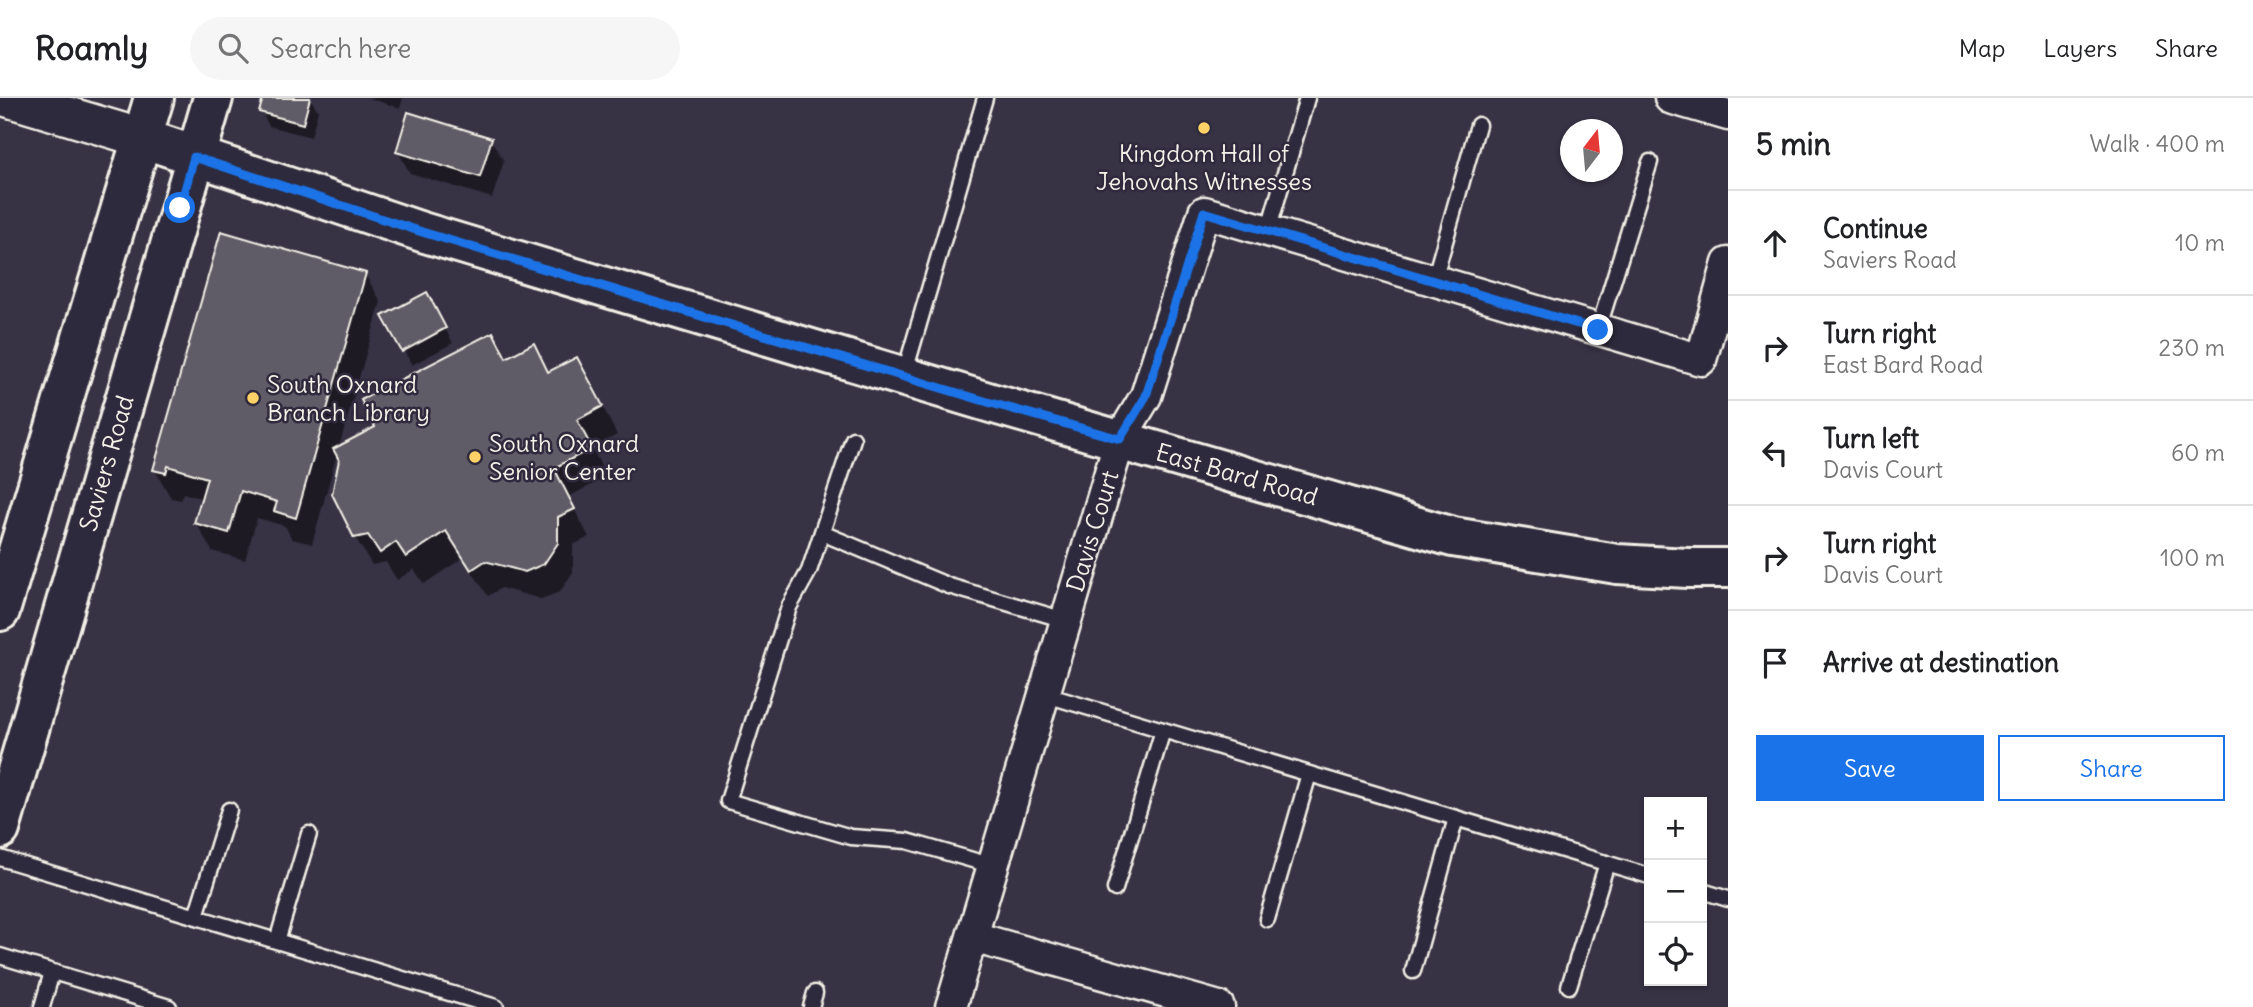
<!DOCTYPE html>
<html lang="en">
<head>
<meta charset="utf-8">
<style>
	:root { --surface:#fff; --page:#f6f6f6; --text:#202124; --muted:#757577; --line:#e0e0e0; --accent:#1a73e8 }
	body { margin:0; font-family:Delius,sans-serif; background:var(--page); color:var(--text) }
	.controls { position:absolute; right:21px; bottom:21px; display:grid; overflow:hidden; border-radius:0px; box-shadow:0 2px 5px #0004 }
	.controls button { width:63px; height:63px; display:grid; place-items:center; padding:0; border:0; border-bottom:2px solid var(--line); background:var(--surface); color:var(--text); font:35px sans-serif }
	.compass { position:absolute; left:1560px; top:21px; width:63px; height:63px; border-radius:50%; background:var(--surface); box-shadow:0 2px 5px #0004; rotate:16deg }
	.stop { position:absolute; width:21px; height:21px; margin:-16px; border:5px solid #1a73e8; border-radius:50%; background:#fff }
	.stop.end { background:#1a73e8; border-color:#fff; box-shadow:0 2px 7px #0008 }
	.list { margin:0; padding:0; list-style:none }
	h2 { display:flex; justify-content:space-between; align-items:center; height:91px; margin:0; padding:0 28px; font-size:30px }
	h2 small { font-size:23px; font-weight:400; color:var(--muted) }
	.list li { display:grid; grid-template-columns:46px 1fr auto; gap:21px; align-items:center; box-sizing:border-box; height:105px; padding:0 28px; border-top:2px solid var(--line) }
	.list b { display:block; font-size:26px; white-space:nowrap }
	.list p { margin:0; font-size:23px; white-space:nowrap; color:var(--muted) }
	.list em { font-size:23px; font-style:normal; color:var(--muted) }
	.actions { display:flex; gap:14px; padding:21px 28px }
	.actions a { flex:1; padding:16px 0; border:2px solid var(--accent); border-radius:0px; text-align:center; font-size:24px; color:var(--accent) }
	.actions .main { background:var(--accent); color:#fff }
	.icon { flex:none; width:38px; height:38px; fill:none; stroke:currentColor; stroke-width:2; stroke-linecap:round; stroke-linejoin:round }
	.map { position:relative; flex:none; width:1728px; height:909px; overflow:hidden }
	header { display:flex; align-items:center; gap:42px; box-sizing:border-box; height:98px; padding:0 35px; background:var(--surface); border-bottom:2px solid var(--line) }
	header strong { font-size:33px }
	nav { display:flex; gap:38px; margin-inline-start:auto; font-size:24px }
	.search { width:490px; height:63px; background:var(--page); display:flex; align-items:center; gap:18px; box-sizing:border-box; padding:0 24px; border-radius:38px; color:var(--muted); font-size:26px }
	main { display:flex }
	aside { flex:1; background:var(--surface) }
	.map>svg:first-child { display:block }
	.shadow { fill:#0007 }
	.building { fill:#5f5c67; stroke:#f4f1e8; stroke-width:2 }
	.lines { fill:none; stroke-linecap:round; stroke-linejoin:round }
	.service-casing { stroke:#f4f1e8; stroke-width:19 }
	.minor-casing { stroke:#f4f1e8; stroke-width:35 }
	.tertiary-casing { stroke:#f4f1e8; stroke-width:42 }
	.secondary-casing { stroke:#f4f1e8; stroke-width:44 }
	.service { stroke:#2f2a3d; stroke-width:14 }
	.minor { stroke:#2f2a3d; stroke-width:30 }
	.tertiary { stroke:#2f2a3d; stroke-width:37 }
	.secondary { stroke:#2f2a3d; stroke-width:38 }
	.route { stroke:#1a73e8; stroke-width:9 }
	.poi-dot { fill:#ffd166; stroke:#2f2a3d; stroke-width:2.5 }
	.labels { text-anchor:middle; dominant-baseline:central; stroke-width:5; stroke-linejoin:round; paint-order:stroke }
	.poi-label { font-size:24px; fill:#f4f1e8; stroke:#2f2a3d; text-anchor:start }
	.street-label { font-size:24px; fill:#f4f1e8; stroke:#2f2a3d }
</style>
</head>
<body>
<header>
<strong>Roamly</strong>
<div class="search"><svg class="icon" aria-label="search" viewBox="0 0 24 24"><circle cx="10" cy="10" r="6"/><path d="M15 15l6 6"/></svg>Search here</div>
<nav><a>Map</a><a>Layers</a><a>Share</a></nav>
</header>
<main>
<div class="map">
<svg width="1728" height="909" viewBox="0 0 1728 909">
	<rect width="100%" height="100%" fill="#373244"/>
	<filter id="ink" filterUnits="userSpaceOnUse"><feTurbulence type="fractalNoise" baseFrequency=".0143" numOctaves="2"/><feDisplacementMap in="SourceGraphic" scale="14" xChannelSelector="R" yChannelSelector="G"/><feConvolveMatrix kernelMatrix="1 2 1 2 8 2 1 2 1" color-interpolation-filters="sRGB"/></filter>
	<g filter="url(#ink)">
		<g class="shadow">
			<path d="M 265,0 L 310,0 L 318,13 L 311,39 L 269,28 L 261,13 Z"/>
			<path d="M 368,0 L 403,0 L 400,10 Z"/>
			<path d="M 491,42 L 504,63 L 492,100 L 410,75 L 398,54 Z"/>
			<path d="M 365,176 L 381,204 L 339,349 L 533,248 L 549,275 L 593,289 L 617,337 L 592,350 L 607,379 L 568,399 L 589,439 L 573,447 L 573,474 L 560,494 L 541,501 L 501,490 L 488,498 L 463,460 L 424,486 L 414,471 L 397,482 L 386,464 L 372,467 L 355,439 L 337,356 L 312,446 L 292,441 L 285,428 L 257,420 L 245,462 L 212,453 L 196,425 L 203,401 L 183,395 L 181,402 L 171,400 L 155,372 Z"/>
			<path d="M 426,196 L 453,245 L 412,267 L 384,218 Z"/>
		</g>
		<g class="building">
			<path d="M 263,0 L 310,0 L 303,26 L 259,14 Z"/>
			<path d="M 408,14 L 492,40 L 480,79 L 396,54 Z"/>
			<path d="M 221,133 L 366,175 L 296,420 L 274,413 L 277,404 L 241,393 L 229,435 L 194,425 L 207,380 L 168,368 L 166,375 L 153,372 Z"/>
			<path d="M 427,194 L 446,230 L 402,254 L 382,218 Z"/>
			<path d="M 493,234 L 506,260 L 534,245 L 548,274 L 577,259 L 603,308 L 577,322 L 592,350 L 554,370 L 575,411 L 558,419 L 558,445 L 544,466 L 525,474 L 485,463 L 471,472 L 446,433 L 406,459 L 396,444 L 380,455 L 368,437 L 354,440 L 332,396 L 339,362 L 333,351 L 375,329 L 361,302 Z"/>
		</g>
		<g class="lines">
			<g class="service-casing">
				<g id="service">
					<path d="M 1268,133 L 1307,0"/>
					<path d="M 1434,182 L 1478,27"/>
					<path d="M 1598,232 L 1650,64"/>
					<path d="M 904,277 L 985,0"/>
					<path d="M 853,341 L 809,473 L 789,509 L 728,703 L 851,739 L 907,743 L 993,768"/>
					<path d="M 822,435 L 949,488 L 1065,522"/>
					<path d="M 1043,596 L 1649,778"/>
					<path d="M 0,760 L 496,909"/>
					<path d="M 1115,791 L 1163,632"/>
					<path d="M 1702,793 L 1728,801"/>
					<path d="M 196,818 L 229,712"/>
					<path d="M 1267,821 L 1309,676"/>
					<path d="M 277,843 L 309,736"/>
					<path d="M 0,858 L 169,909"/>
					<path d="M 1413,873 L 1456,720"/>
					<path d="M 1569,888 L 1607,765"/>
					<path d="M 42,909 L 52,874"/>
					<path d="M 811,909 L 815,895"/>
				</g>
			</g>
			<g class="minor-casing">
				<g id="minor">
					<path d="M 1670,0 L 1728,17"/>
					<path d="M 973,839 L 1219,909"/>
					<path d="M 951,909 L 1120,341 L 1146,298 L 1204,114 L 1701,262 L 1728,165"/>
				</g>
			</g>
			<g class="tertiary-casing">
				<path id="tertiary" d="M 8,0 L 142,40"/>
			</g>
			<g class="secondary-casing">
				<g id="secondary">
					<path d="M 142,40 L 422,134 L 991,305 L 1453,439 L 1617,466 L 1688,470 L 1728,470"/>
					<path d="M 0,513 L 154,0"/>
					<path d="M 0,731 L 213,0"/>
				</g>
			</g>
			<use href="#service" class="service"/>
			<use href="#minor" class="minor"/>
			<use href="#tertiary" class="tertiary"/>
			<use href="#secondary" class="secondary"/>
		</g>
	</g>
	<g class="lines" filter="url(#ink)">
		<path class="route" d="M 180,110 L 194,59 L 422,134 L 991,305 L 1120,341 L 1146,298 L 1204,114 L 1598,232"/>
	</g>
	<g class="poi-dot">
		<circle cx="1204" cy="30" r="7"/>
		<circle cx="253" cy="300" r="7"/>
		<circle cx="475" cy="359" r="7"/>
	</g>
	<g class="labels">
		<g class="poi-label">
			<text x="1204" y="55" text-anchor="middle">Kingdom Hall of<tspan x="1204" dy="28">Jehovahs Witnesses</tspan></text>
			<text x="267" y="286">South Oxnard<tspan x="267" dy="28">Branch Library</tspan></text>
			<text x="489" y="345">South Oxnard<tspan x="489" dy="28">Senior Center</tspan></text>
		</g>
		<g class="street-label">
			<text transform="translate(106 365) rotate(-74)">Saviers Road</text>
			<text transform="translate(1237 376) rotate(16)">East Bard Road</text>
			<text transform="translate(1092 433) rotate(-73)">Davis Court</text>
		</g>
	</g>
</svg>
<div class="controls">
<button>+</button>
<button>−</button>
<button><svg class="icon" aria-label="locate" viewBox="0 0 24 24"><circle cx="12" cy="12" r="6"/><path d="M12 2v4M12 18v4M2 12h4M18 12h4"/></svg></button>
</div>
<svg class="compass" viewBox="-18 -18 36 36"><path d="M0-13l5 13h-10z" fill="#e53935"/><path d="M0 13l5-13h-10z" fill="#757577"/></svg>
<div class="stop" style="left:180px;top:110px"></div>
<div class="stop end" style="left:1598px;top:232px"></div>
</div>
<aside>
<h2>5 min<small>Walk · 400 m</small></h2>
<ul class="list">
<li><svg class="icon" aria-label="ahead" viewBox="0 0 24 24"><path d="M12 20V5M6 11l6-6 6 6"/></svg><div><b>Continue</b><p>Saviers Road</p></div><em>10 m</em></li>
<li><svg class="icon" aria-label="right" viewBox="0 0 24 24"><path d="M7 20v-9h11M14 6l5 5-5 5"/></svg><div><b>Turn right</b><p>East Bard Road</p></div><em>230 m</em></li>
<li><svg class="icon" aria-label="left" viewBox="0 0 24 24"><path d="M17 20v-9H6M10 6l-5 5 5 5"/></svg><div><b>Turn left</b><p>Davis Court</p></div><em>60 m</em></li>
<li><svg class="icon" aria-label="right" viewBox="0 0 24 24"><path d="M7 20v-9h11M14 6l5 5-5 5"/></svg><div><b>Turn right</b><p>Davis Court</p></div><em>100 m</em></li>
<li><svg class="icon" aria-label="arrive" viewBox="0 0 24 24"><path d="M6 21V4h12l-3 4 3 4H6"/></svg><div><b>Arrive at destination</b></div></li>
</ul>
<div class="actions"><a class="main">Save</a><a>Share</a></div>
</aside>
</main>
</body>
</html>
